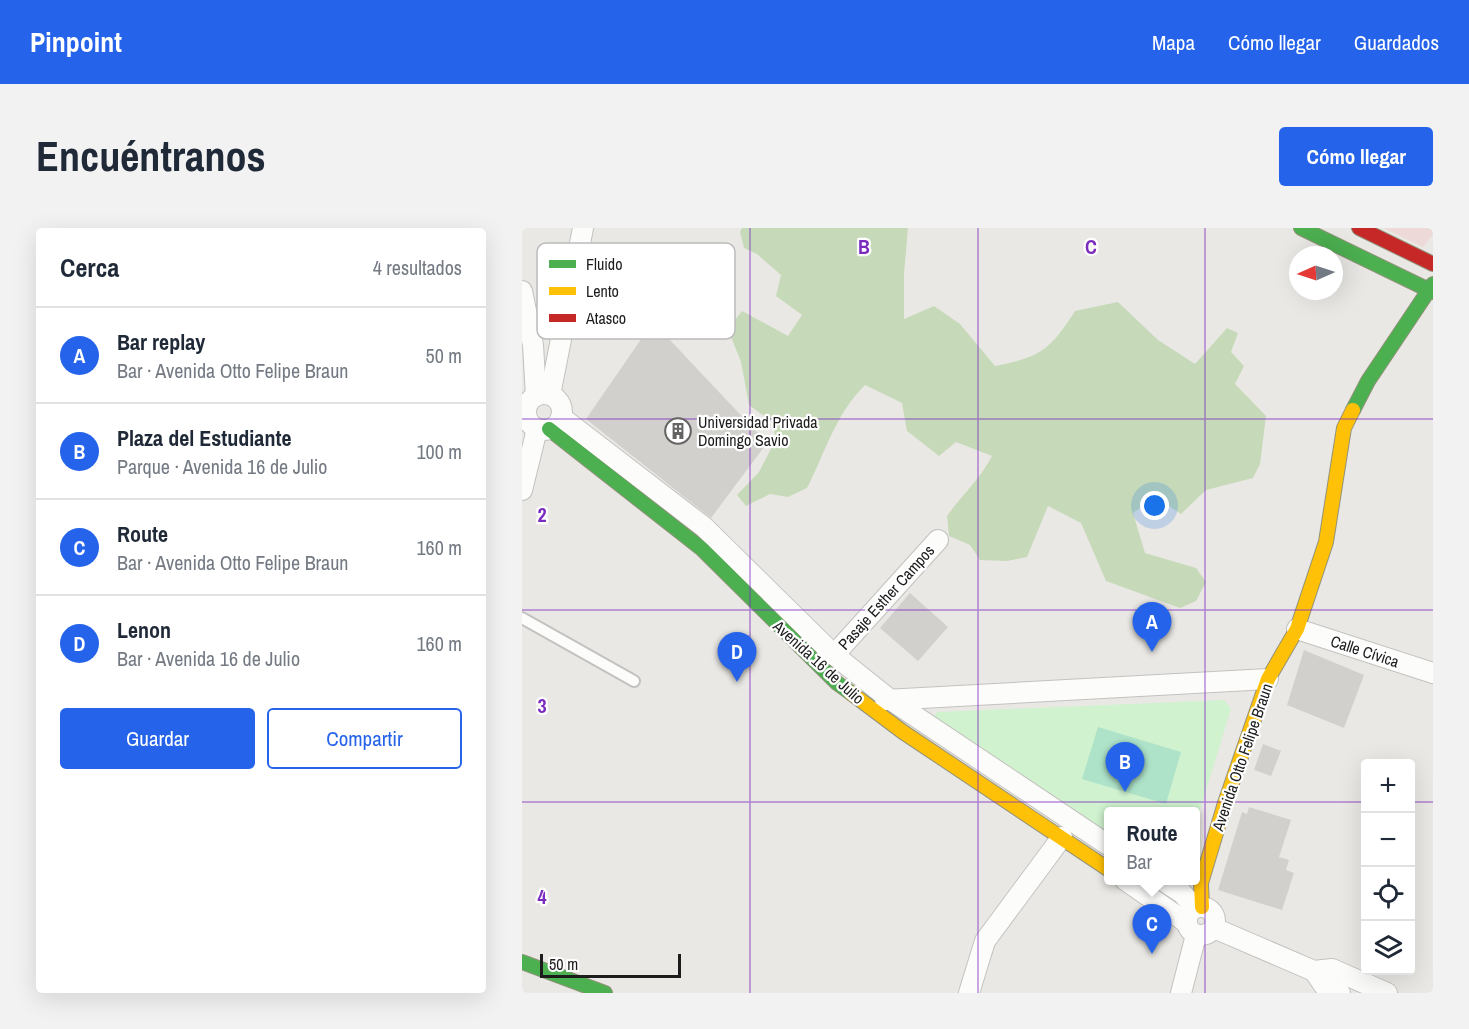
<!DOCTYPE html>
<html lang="es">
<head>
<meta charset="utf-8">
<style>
	:root { --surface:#fff; --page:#f2f2f3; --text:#1f2937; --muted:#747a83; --line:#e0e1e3; --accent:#2563eb }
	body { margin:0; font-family:"Archivo Narrow",sans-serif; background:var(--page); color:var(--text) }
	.controls { position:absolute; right:18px; bottom:18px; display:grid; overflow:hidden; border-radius:6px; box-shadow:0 6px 24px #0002 }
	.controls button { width:54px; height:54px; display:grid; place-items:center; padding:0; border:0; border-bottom:2px solid var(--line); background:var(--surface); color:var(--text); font:30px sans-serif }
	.compass { position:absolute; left:767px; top:18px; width:54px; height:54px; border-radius:50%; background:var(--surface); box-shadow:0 6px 24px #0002; rotate:267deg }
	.scale { position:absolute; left:18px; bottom:15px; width:141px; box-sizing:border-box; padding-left:6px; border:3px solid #1c1c1c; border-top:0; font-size:16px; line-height:21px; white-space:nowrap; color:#1c1c1c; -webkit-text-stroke:4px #fff; paint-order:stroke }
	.you { position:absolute; left:633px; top:278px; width:21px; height:21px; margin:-15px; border:4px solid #fff; border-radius:50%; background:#1a73e8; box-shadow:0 0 0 9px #1a73e833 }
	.badge { display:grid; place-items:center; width:39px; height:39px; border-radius:50%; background:var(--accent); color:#fff; font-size:20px; font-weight:700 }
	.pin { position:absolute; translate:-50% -50px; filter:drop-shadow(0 2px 3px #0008) }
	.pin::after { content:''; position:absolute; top:32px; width:21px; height:18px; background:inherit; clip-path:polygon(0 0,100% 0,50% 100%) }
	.popup { position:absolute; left:582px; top:579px; width:96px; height:78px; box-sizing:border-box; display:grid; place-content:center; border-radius:6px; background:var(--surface); filter:drop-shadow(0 2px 4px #0005); font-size:20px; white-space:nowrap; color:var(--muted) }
	.popup b { font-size:22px; color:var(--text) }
	.popup::after { content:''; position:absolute; left:50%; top:100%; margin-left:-12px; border:12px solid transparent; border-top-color:var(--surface) }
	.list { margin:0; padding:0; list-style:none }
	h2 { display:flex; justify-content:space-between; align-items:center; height:78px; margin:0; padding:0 24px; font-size:26px }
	h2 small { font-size:20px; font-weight:400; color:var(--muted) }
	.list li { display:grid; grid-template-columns:39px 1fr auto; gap:18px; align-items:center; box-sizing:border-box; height:96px; padding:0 24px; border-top:2px solid var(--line) }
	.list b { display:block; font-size:22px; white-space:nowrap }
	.list p { margin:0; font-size:20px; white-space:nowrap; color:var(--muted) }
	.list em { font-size:20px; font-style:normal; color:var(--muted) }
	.actions { display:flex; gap:12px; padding:18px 24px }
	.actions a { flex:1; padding:14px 0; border:2px solid var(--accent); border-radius:6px; text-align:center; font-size:21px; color:var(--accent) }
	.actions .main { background:var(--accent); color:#fff }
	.icon { flex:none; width:33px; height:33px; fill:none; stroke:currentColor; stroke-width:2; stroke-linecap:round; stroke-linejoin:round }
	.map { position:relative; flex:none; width:911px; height:765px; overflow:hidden; border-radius:6px }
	header { display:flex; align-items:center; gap:36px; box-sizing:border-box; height:84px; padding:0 30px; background:var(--accent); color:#fff }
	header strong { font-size:28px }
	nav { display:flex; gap:33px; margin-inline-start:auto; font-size:21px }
	.intro { display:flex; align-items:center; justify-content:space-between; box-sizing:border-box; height:144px; padding:0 36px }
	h1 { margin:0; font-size:42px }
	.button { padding:15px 27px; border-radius:6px; background:var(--accent); color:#fff; font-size:21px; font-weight:700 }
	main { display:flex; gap:36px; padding:0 36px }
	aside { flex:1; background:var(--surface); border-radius:6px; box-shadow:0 6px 24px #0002 }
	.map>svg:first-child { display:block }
	.commercial { fill:#eddad8 }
	.forest { fill:#c6dab9 }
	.park { fill:#d0f2cf }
	.pitch { fill:#aee3ca }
	.building { fill:#d2d0cd }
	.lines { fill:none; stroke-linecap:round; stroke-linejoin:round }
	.lane-casing { stroke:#c3c2c0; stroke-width:14 }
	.street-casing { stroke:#c3c2c0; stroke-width:22 }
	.fast-casing { stroke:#93937c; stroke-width:16 }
	.slow-casing { stroke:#93937c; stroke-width:16 }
	.jam-casing { stroke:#93937c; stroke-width:16 }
	.lane { stroke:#fcfcfb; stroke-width:10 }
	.street { stroke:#fcfcfb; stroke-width:20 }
	.fast { stroke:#4caf50; stroke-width:14 }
	.slow { stroke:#ffc107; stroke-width:14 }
	.jam { stroke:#c62828; stroke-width:14 }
	.grid { fill:none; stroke:#7b2cbf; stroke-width:1.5; stroke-opacity:0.55 }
	.labels { text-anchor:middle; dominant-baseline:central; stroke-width:4.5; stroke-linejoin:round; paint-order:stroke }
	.poi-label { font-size:16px; fill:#1c1c1c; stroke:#fff; text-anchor:start }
	.street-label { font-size:16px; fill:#1c1c1c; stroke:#fff }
	.key { fill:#fff; stroke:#bbb; stroke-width:1.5 }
	.key-label { font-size:16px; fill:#1c1c1c }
	.grid-label { font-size:20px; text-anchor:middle; font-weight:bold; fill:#7b2cbf; stroke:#fff; stroke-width:4.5; stroke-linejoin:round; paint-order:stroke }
</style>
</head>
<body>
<header>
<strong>Pinpoint</strong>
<nav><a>Mapa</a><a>Cómo llegar</a><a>Guardados</a></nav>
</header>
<div class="intro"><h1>Encuéntranos</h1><a class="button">Cómo llegar</a></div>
<main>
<aside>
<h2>Cerca<small>4 resultados</small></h2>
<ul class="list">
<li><span class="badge">A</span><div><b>Bar replay</b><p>Bar · Avenida Otto Felipe Braun</p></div><em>50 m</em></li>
<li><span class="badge">B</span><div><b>Plaza del Estudiante</b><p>Parque · Avenida 16 de Julio</p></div><em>100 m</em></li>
<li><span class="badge">C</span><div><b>Route</b><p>Bar · Avenida Otto Felipe Braun</p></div><em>160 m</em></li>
<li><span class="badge">D</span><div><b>Lenon</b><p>Bar · Avenida 16 de Julio</p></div><em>160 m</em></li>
</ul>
<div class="actions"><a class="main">Guardar</a><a>Compartir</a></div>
</aside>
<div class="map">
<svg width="911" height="765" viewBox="0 0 911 765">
	<rect width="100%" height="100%" fill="#eae8e4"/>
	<path class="commercial" d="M 861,0 L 911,0 L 911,6 L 901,19 Z"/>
	<path class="forest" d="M 220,0 L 386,0 L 382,46 L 382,91 L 412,78 L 438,96 L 473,138 C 519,129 528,122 553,83 L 596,74 L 636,112 L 673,136 L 705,100 L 716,105 L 709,124 L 722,138 L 713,156 L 744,188 L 738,236 L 731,250 L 684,262 L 659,286 L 633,269 L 611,285 L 623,325 L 674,340 L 684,354 L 674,373 L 658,380 L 584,353 L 559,295 L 526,278 L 505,329 L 485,333 L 458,332 L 448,317 L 427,308 L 425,288 C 440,267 458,251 470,228 L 434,214 L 417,228 L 385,203 L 380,175 L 343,157 C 314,185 303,225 285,260 L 266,269 L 248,266 L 224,278 L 215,267 L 237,244 L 254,211 L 250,194 L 227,177 L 219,134 L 206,101 L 220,83 L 266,108 L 280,87 L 254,68 L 259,47 L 235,26 L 222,20 L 218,4 Z"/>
	<path class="park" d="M 702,472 L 709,481 L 674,595 L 674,584 L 586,584 L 586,606 L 412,488 L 415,484 Z"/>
	<path class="pitch" d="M 576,499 L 659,524 L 644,576 L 560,551 Z"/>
	<g class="building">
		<path d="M 131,94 L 245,215 L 189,290 L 64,191 Z"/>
		<path d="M 388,365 L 426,399 L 396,433 L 358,400 Z"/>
		<path d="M 782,422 L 842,447 L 822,500 L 765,477 Z"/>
		<path d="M 741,516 L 759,523 L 749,548 L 732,542 Z"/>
		<path d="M 727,579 L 769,592 L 757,629 L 767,632 L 764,642 L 772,645 L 760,682 L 696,662 L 720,584 L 725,586 Z"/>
	</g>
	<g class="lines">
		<g class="lane-casing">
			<path id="lane" d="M 0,390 L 112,453"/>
		</g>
		<g class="street-casing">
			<g id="street">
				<path d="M 0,63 L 11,117 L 14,168"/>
				<circle cx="22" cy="184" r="18"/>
				<path d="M 28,167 L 61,0"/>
				<path d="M 39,189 L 182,299 L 311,426 L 366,470 L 586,617"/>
				<path d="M 0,262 L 15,201"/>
				<path d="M 775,401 L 911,445"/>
				<path d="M 312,427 L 416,312"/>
				<path d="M 363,472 L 746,451"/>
				<path d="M 603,652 L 665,695"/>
				<path d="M 640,652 L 660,665 L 673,680"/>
				<circle cx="679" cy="693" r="14"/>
				<path d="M 692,700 L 792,743 L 810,741 L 865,765"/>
				<path d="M 792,743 L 803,759 L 818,765"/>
				<path d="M 447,765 L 463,713 L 540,609"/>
				<path d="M 659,765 L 674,707"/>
			</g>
		</g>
		<g class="fast-casing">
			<g id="fast">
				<path d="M 779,0 L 911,64"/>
				<path d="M 831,182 L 846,153 L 911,56"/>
				<path d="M 27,201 L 180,321 L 315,455 L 329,465"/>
				<path d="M 0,734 L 83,765"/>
			</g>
		</g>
		<g class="slow-casing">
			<g id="slow">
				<path d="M 329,465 L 381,504 L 586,641"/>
				<path d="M 680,679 L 679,655 L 703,575 L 746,451 L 775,401 L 804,314 L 822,200 L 831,182"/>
			</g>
		</g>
		<g class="jam-casing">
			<path id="jam" d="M 837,0 L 911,36"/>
		</g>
		<use href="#lane" class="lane"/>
		<use href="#street" class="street"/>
		<use href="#fast" class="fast"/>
		<use href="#slow" class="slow"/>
		<use href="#jam" class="jam"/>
	</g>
	<path class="grid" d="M 228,0 L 228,765M 456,0 L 456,765M 683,0 L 683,765M 0,191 L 911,191M 0,382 L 911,382M 0,574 L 844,574M 888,574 L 911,574"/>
	<defs>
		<g id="building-ring" transform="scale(1.35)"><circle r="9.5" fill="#fff" stroke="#646362" stroke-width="1.5"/><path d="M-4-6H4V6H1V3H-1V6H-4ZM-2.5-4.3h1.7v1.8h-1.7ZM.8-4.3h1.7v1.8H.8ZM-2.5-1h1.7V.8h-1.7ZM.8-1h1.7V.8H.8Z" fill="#646362"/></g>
	</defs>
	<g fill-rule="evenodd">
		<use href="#building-ring" x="156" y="203"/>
	</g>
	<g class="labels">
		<g class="poi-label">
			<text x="176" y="194">Universidad Privada<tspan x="176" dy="18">Domingo Savio</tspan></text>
		</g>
		<g class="street-label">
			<text transform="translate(364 369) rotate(-48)">Pasaje Esther Campos</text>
			<text transform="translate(843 423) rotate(18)">Calle Cívica</text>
			<text transform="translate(297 434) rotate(42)">Avenida 16 de Julio</text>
			<text transform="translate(720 529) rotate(-71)">Avenida Otto Felipe Braun</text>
		</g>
	</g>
	<rect x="15" y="15" width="198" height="96" rx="9" class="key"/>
	<rect x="27" y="32" width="27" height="8" fill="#4caf50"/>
	<rect x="27" y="59" width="27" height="8" fill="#ffc107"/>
	<rect x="27" y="86" width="27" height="8" fill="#c62828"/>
	<g class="key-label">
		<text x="64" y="42">Fluido</text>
		<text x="64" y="69">Lento</text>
		<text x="64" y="96">Atasco</text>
	</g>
	<g class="grid-label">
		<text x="342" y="26">B</text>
		<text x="569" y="26">C</text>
		<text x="20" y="294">2</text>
		<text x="20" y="485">3</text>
		<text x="20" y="676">4</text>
	</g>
</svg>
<div class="controls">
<button>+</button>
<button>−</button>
<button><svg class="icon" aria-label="locate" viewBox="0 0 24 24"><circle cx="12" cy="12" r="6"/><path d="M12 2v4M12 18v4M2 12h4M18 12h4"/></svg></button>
<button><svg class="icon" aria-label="layers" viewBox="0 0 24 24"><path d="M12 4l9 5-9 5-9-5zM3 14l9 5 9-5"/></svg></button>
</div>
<svg class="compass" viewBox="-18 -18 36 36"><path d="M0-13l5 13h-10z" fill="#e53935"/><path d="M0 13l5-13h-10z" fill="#747a83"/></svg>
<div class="scale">50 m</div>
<div class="you"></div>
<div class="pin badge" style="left:630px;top:424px">A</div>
<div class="pin badge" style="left:603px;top:564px">B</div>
<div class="pin badge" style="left:630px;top:726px">C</div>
<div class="popup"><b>Route</b>Bar</div>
<div class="pin badge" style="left:215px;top:454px">D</div>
</div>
</main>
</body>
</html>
